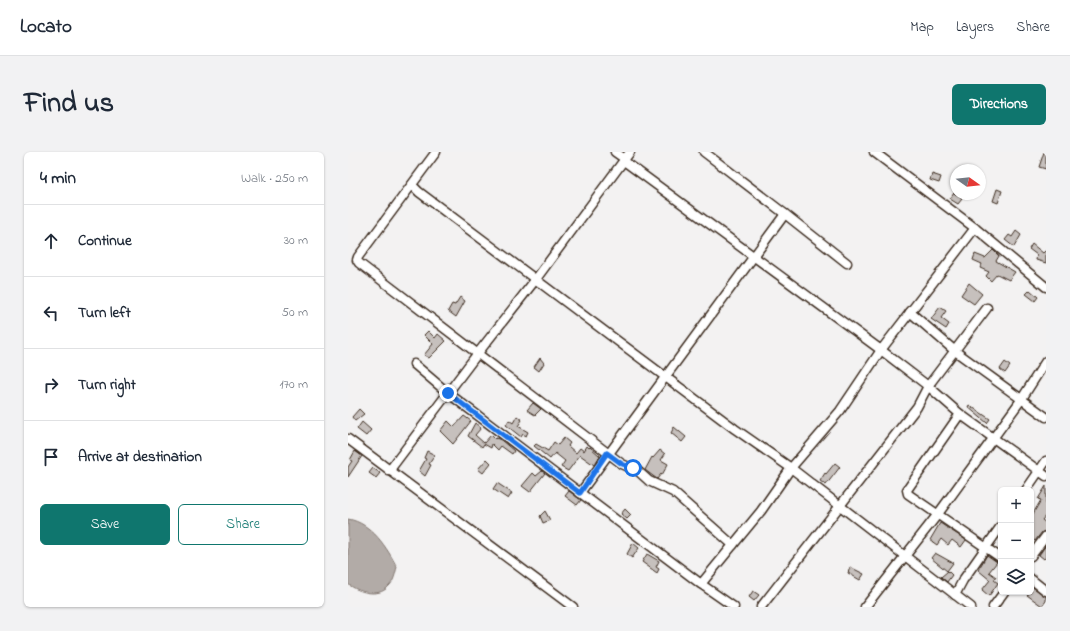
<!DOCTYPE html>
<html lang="en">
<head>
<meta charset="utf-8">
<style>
	:root { --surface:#fff; --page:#f2f2f3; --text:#1f2937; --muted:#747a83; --line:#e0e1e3; --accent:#0f766e }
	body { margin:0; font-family:"Indie Flower",sans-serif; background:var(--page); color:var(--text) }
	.controls { position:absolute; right:12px; bottom:12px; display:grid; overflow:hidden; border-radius:6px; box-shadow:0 1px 3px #0004 }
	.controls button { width:36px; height:36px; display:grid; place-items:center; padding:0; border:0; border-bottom:1px solid var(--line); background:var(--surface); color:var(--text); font:20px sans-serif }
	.compass { position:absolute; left:602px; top:12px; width:36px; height:36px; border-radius:50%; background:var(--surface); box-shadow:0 1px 3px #0004; rotate:105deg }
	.stop { position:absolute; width:12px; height:12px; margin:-9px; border:3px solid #1a73e8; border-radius:50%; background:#fff }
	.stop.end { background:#1a73e8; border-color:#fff; box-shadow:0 1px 4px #0008 }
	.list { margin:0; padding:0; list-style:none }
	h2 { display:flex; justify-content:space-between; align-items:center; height:52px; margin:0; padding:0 16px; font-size:17px }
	h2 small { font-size:13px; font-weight:400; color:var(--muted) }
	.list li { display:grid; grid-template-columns:26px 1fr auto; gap:12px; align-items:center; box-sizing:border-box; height:72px; padding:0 16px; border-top:1px solid var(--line) }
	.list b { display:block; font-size:15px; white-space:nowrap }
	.list em { font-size:13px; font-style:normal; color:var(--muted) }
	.actions { display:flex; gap:8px; padding:12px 16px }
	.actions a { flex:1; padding:9px 0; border:1px solid var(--accent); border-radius:6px; text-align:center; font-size:14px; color:var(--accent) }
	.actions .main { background:var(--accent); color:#fff }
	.icon { flex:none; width:22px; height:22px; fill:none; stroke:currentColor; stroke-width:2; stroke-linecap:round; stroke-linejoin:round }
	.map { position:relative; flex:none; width:698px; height:455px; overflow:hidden; border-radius:6px }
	header { display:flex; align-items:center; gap:24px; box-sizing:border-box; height:56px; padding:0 20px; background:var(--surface); border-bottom:1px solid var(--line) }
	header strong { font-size:19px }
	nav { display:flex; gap:22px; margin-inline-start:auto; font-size:14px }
	.intro { display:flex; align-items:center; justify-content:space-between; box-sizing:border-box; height:96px; padding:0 24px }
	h1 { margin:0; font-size:28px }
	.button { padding:10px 18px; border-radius:6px; background:var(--accent); color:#fff; font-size:14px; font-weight:700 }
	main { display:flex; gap:24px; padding:0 24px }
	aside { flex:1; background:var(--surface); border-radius:6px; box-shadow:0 1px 3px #0004 }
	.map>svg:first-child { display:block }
	.water { fill:#b2aba7; stroke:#827770 }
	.building { fill:#c6c0bd; stroke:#3b2a1e }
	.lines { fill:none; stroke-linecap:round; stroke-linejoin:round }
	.minor-casing { stroke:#3b2a1e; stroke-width:11 }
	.minor { stroke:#fff; stroke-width:8 }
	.route { stroke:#1a73e8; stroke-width:5 }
</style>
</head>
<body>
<header>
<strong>Locato</strong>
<nav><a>Map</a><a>Layers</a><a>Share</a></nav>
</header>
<div class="intro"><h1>Find us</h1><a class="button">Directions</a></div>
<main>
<aside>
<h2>4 min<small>Walk · 250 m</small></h2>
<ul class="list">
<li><svg class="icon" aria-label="ahead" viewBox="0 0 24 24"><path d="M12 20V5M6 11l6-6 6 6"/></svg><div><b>Continue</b></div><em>30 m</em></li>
<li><svg class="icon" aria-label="left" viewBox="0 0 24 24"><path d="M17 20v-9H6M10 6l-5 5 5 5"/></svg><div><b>Turn left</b></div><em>50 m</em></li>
<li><svg class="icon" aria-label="right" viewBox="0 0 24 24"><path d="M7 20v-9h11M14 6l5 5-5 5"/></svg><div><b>Turn right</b></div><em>170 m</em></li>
<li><svg class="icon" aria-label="arrive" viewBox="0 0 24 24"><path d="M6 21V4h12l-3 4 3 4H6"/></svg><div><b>Arrive at destination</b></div></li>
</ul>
<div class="actions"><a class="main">Save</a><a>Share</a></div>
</aside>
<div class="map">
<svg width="698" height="455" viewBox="0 0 698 455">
	<rect width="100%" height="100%" fill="#f3f2f2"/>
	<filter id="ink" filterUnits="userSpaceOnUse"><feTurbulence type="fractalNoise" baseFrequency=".025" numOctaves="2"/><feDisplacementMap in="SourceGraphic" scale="8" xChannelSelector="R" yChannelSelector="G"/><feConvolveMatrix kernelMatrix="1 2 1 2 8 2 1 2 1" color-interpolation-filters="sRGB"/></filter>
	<g filter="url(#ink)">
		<path class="water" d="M 0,367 C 24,371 39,396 49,415 C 47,422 46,430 40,435 C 30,446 10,440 0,432 Z"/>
		<g class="building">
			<path d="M 696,0 L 698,0 L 698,17 L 691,15 Z"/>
			<path d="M 584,22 L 593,25 L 591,31 L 582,28 Z"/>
			<path d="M 649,37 L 654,39 L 650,51 L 645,49 Z"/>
			<path d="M 606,41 L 614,47 L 610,52 L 602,47 Z"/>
			<path d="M 668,79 L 673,83 L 666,95 L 657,88 L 661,83 L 664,85 Z"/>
			<path d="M 684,92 L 695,101 L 698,98 L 698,111 L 688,108 L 689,103 L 681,97 Z"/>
			<path d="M 645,98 L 651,104 L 648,109 L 667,120 L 661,128 L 649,122 L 643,129 L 638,124 L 641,120 L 632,116 L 634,112 L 625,108 L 627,102 L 637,106 Z"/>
			<path d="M 621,131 L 634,142 L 626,152 L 613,143 Z"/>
			<path d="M 682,138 L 690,145 L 687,149 L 678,142 Z"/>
			<path d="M 112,145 L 117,149 L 108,165 L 100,159 L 104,152 L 107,153 Z"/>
			<path d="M 592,155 L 598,159 L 593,166 L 601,172 L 598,177 L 583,167 Z"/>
			<path d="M 80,179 L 87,186 L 90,182 L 98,189 L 81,206 L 76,203 L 85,192 L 76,183 Z"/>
			<path d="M 192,206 L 196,211 L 191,219 L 186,215 Z"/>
			<path d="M 657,210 L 662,214 L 657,221 L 652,217 Z"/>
			<path d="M 185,251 L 193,257 L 187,263 L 179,258 Z"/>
			<path d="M 621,253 L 642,267 L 639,271 L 620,255 Z"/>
			<path d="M 11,257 L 16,262 L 7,269 L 4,265 Z"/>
			<path d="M 116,264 L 123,269 L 105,292 L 92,279 L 100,269 L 106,275 Z"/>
			<path d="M 169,264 L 174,268 L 170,274 L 180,280 L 178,284 L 175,282 L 173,285 L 158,273 L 161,268 L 165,271 Z"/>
			<path d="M 14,270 L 23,278 L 18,284 L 9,277 Z"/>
			<path d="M 127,271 L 133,276 L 127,283 L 136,291 L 143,283 L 147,287 L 148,286 L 153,288 L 166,299 L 164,302 L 153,294 L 150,298 L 144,292 L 143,296 L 136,292 L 134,295 L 120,284 Z"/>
			<path d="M 326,275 L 338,285 L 334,290 L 323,281 Z"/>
			<path d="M 216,286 L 222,291 L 220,294 L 228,301 L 232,296 L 236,299 L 239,294 L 241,296 L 242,295 L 252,304 L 246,313 L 232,303 L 220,319 L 213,315 L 217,309 L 207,301 L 202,307 L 186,294 L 188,292 L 200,299 L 206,290 L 210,293 Z"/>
			<path d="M 312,298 L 317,302 L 313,308 L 320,312 L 314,323 L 313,322 L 309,327 L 297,318 L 304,305 L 305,306 Z"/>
			<path d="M 7,299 L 14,304 L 0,325 L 0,315 L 4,309 L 2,308 Z"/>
			<path d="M 79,299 L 87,303 L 81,312 L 83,313 L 77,324 L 71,319 L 78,307 L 76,306 Z"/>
			<path d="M 139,307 L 143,311 L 135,321 L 130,317 Z"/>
			<path d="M 487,311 L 492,315 L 478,333 L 472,329 L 477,321 L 478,322 Z"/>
			<path d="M 25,316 L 32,321 L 28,326 L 21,321 Z"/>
			<path d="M 194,319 L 197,321 L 182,340 L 174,334 L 185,321 L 188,324 Z"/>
			<path d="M 149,331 L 164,341 L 160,347 L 145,337 Z"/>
			<path d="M 698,334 L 698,363 L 694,368 L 698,371 L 698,379 L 694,380 L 687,389 L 683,386 L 683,365 L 693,348 L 690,347 Z"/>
			<path d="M 221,339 L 233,348 L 229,353 L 217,344 Z"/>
			<path d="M 277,357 L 283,363 L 279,367 L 273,362 Z"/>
			<path d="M 197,359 L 202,368 L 195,371 L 192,364 Z"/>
			<path d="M 592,371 L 618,388 L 613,395 L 604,388 L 600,393 L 593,387 L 589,393 L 582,388 Z"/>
			<path d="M 285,391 L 291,396 L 284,406 L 279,402 Z"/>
			<path d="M 698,393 L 698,405 L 696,407 L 691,403 Z"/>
			<path d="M 587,401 L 605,411 L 599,419 L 583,406 Z"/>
			<path d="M 299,402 L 311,409 L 308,415 L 311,417 L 309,421 L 294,410 Z"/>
			<path d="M 639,403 L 649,410 L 641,420 L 648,425 L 646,428 L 650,431 L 641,444 L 634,438 L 642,428 L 630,418 Z"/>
			<path d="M 502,415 L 516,422 L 512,428 L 500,421 Z"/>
			<path d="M 600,419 L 604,423 L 599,430 L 593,425 Z"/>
			<path d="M 683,434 L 698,444 L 698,449 L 694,454 L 679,443 L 683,440 Z"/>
			<path d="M 405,439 L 411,443 L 406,449 L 401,445 Z"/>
		</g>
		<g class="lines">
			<g class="minor-casing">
				<g id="minor">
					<path d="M 88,0 L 10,105 L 9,108 L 11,111 L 274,312 L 290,319 L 301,329 L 325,340 L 385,393 L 413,359 L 443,316 L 492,259 L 533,198 L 627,76"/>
					<path d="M 267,0 L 277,7"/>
					<path d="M 356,0 L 437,62"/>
					<path d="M 526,0 L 627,76 L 698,135"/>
					<path d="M 276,9 L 533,198 L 580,234 L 612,262"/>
					<path d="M 64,33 L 71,40 L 387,277 L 443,316 L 623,455"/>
					<path d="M 562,160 L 607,199 L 698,265"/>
					<path d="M 66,212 L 100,241 L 353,432 L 386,455"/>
					<path d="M 0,287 L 225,455"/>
					<path d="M 41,319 L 130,201 L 188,127 L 282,0"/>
					<path d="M 678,338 L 698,309"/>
					<path d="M 232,341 L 437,62 L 499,111"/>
					<path d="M 683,404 L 698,384"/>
					<path d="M 653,406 L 560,342 L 559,338 L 612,262 L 698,324"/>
					<path d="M 683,427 L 698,439"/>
					<path d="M 353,432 L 385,393"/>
					<path d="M 607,443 L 615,428 L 653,374"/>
					<path d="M 413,455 L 569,255 L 580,234 L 639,156"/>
					<path d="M 517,455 L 590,362 L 673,248 L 698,209"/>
					<path d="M 645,455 L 656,440"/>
				</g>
			</g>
			<use href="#minor" class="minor"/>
		</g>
	</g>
	<g class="lines" filter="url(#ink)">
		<path class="route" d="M 100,241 L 232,341 L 259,301 L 274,312 L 285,316"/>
	</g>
</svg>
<div class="controls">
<button>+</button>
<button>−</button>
<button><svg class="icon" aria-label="layers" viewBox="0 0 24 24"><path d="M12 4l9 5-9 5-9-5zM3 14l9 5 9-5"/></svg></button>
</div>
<svg class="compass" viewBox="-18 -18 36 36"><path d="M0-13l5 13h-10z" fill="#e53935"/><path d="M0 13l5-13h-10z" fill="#747a83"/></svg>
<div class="stop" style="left:285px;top:316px"></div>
<div class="stop end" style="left:100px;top:241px"></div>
</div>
</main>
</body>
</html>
